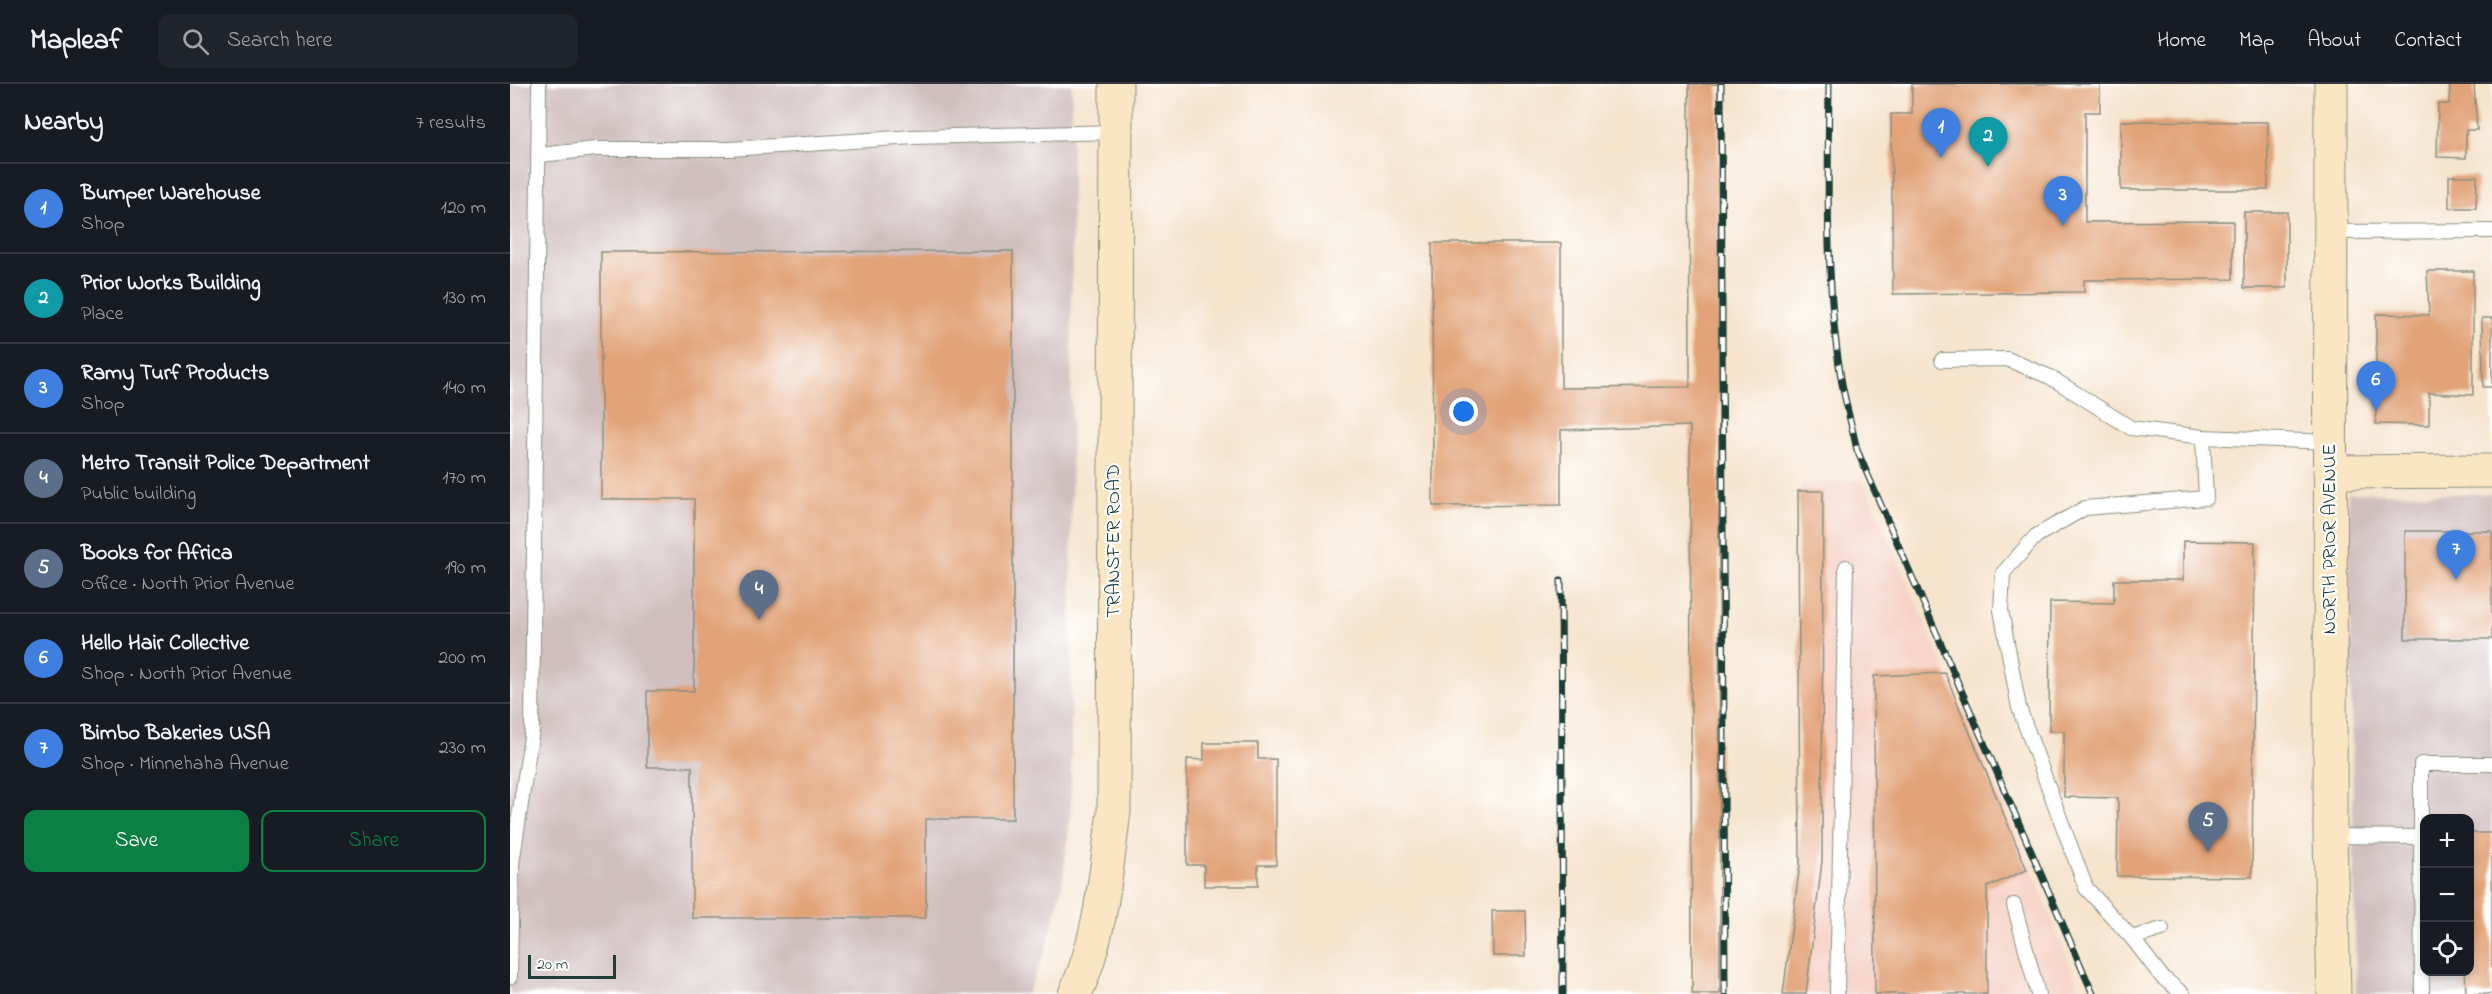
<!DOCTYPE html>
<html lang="en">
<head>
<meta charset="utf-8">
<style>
	:root { --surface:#171b24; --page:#20242c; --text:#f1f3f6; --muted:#9ea1a6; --line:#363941; --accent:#0b8043 }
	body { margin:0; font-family:"Indie Flower",sans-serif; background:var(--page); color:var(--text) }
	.controls { position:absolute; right:18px; bottom:18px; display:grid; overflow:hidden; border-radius:12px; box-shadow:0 3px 9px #0003 }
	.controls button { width:54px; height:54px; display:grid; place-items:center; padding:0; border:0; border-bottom:2px solid var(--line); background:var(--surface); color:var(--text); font:30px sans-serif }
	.scale { position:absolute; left:18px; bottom:15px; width:88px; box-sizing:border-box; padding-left:6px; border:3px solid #1f3d34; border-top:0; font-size:16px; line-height:21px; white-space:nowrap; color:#1f3d34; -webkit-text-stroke:4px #fff; paint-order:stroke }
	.you { position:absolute; left:954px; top:328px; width:21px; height:21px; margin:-15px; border:4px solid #fff; border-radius:50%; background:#1a73e8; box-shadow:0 0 0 9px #1a73e833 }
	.badge { display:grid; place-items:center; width:39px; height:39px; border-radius:50%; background:var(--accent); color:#fff; font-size:20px; font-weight:700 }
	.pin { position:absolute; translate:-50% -50px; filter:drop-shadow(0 2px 3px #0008) }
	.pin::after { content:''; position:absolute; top:32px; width:21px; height:18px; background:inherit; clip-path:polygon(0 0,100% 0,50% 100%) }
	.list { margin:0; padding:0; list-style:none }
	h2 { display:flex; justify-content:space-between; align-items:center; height:78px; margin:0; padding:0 24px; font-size:26px }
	h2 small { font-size:20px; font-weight:400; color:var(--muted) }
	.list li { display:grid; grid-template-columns:39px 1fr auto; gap:18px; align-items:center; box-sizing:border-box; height:90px; padding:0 24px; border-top:2px solid var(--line) }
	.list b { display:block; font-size:22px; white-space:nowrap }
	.list p { margin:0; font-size:20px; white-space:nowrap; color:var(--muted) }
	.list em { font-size:20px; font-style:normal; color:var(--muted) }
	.actions { display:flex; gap:12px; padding:18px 24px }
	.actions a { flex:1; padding:14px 0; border:2px solid var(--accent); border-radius:12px; text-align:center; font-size:21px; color:var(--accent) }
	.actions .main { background:var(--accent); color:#fff }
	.icon { flex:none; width:33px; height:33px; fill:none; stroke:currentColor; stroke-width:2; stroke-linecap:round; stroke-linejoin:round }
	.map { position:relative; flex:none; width:1982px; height:910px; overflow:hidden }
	header { display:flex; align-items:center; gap:36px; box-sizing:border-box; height:84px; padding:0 30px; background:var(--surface); border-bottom:2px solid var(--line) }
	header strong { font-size:28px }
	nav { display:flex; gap:33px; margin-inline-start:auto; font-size:21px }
	.search { width:420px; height:54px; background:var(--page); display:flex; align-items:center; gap:15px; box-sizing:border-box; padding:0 21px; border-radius:12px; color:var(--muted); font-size:22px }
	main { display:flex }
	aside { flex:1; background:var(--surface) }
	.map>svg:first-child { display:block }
	.built { fill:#f6d2c5 }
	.industrial { fill:#d1bfbf; fill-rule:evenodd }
	.building { fill:#e2a378 }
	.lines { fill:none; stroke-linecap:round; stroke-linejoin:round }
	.lane-casing { stroke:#8a9080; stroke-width:16 }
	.secondary-casing { stroke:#8a9080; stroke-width:35 }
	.lane { stroke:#fff; stroke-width:14 }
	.secondary { stroke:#fbe6c4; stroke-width:33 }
	.rail-casing { stroke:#1f3d34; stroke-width:7 }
	.rail { stroke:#fff; stroke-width:4.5; stroke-dasharray:14; stroke-linecap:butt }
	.labels { text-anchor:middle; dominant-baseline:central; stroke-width:4.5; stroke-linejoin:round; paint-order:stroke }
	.street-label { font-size:20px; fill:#1f3d34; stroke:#fff }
</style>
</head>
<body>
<header>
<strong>Mapleaf</strong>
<div class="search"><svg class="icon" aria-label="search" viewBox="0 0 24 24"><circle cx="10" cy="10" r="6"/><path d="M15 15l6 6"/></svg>Search here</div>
<nav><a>Home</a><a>Map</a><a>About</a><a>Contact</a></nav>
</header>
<main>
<aside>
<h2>Nearby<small>7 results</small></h2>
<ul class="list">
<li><span class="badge" style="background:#3f7fe0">1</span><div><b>Bumper Warehouse</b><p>Shop</p></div><em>120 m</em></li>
<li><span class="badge" style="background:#0f9aa8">2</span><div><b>Prior Works Building</b><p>Place</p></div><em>130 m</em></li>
<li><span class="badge" style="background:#3f7fe0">3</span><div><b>Ramy Turf Products</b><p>Shop</p></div><em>140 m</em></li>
<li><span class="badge" style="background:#5c6f8a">4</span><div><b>Metro Transit Police Department</b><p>Public building</p></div><em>170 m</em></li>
<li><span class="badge" style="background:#5c6f8a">5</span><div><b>Books for Africa</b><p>Office · North Prior Avenue</p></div><em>190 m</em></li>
<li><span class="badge" style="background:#3f7fe0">6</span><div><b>Hello Hair Collective</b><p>Shop · North Prior Avenue</p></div><em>200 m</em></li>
<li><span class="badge" style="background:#3f7fe0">7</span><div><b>Bimbo Bakeries USA</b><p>Shop · Minnehaha Avenue</p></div><em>230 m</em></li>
</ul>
<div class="actions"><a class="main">Save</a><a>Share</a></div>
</aside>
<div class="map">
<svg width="1982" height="910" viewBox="0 0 1982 910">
	<rect width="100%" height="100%" fill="#fff"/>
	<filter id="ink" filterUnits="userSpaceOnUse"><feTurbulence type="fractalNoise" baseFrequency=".0167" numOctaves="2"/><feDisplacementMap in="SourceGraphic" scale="12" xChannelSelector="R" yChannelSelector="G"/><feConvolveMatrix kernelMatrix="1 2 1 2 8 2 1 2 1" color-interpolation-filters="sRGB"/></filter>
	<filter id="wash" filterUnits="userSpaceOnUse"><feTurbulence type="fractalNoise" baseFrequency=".008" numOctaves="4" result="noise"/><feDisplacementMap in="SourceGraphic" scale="24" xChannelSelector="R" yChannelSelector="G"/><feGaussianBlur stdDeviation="1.35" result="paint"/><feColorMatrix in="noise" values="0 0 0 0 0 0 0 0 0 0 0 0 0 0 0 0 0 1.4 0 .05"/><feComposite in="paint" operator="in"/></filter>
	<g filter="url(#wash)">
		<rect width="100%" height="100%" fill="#f6e4cd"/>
		<path class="built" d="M 1353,396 L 1521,783 L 1572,910 L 1275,910 L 1294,780 L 1291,400 Z"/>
		<g class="industrial">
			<path d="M 0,0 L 562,0 L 561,728 L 552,802 L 536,866 L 517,910 L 0,910 Z"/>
			<path d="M 1838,409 L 1982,410 L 1982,910 L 1846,910 ZM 1914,734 L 1960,734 L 1960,888 L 1914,888 Z"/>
		</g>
		<g id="blocks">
			<g class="building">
				<path d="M 1179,0 L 1208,0 L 1210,910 L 1182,910 L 1180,342 L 1051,346 L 1051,421 L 923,422 L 922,159 L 1051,159 L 1051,304 L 1180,303 Z"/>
				<path d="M 1402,0 L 1590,0 L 1590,28 L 1575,28 L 1575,138 L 1723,137 L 1723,195 L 1574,196 L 1574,208 L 1383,210 L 1381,30 L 1402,30 Z"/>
				<path d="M 1940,0 L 1964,0 L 1967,46 L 1956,46 L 1956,74 L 1927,73 L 1928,20 L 1939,20 Z"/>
				<path d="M 1611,37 L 1758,38 L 1758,106 L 1611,106 Z"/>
				<path d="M 1939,92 L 1967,92 L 1966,124 L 1939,124 Z"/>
				<rect x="1734" y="128" width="43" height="76"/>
				<path d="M 503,167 L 503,735 L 416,735 L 416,834 L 182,834 L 182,683 L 137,683 L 137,607 L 184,607 L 184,415 L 91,415 L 91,168 Z"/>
				<path d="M 1917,187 L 1963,187 L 1963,311 L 1919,309 L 1919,341 L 1866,340 L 1866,230 L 1919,231 Z"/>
				<path d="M 1972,234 L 1982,234 L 1982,303 L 1973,303 Z"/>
				<path d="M 1288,407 L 1313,407 L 1312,777 L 1296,910 L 1273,910 L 1290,780 Z"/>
				<rect x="1895" y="447" width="87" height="108"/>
				<path d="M 1673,457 L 1745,458 L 1742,793 L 1607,792 L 1608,714 L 1554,713 L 1554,647 L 1539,647 L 1540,518 L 1604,519 L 1604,496 L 1673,496 Z"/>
				<path d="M 1435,589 L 1517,786 L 1477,803 L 1477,910 L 1365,910 L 1364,592 Z"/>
				<path d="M 694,659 L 748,659 L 748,675 L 766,675 L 766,781 L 748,781 L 748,802 L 694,802 L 694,781 L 677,781 L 677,675 L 694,676 Z"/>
				<path d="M 1960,749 L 1982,749 L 1982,910 L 1956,910 L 1955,888 L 1960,888 Z"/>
				<path d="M 982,827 L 1015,827 L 1016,872 L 983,872 Z"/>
			</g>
		</g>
	</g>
	<g filter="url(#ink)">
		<use href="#blocks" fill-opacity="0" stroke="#8a9080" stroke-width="1.5"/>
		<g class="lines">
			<g class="lane-casing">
				<g id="lane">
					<path d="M 30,71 L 86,65 L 220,65 L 404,53 L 606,48"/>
					<path d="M 1820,148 L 1982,147"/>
					<path d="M 1432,276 L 1497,275 L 1540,293 L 1621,344 L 1693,353 L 1820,358"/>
					<path d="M 1820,752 L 1911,753 L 1912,910"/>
					<path d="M 1911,753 L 1911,680 L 1982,680"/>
					<path d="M 1504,821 L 1528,910"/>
					<path d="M 1652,845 L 1622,854 L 1576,804 L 1509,624 L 1491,526 L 1493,489 L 1526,452 L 1575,424 L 1696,414 L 1693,353"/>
					<path d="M 1622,854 L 1652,893 L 1673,910"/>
					<path d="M 0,893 L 2,780 L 22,646 L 29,0"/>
					<path d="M 1327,910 L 1336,483"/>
				</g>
			</g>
			<g class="secondary-casing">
				<g id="secondary">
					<path d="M 1821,0 L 1820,752 L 1824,910"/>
					<path d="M 1820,388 L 1982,387"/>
					<path d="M 565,910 C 591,854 596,788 604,728 L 606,0"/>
				</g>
			</g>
			<use href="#lane" class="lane"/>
			<use href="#secondary" class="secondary"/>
			<g class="rail-casing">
				<g id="rail">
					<path d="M 1211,0 L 1215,910"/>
					<path d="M 1319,0 C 1318,98 1315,197 1331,294 C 1335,318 1342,342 1347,366 L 1583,910"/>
					<path d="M 1051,496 L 1053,910"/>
				</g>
			</g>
			<use href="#rail" class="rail"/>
		</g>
	</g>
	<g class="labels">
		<g class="street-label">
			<text transform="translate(1820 455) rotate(-90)">NORTH PRIOR AVENUE</text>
			<text transform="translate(604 457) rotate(-90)">TRANSFER ROAD</text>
		</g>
	</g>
</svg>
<div class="controls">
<button>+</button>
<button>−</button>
<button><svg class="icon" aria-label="locate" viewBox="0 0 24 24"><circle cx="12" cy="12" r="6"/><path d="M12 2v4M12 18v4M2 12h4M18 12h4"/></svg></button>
</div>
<div class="scale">20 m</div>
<div class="you"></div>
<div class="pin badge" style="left:1431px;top:74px;background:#3f7fe0">1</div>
<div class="pin badge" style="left:1478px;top:83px;background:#0f9aa8">2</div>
<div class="pin badge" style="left:1553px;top:142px;background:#3f7fe0">3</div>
<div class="pin badge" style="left:249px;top:536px;background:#5c6f8a">4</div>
<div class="pin badge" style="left:1698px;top:768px;background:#5c6f8a">5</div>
<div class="pin badge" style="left:1866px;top:327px;background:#3f7fe0">6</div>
<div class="pin badge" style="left:1946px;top:496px;background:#3f7fe0">7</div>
</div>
</main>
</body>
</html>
